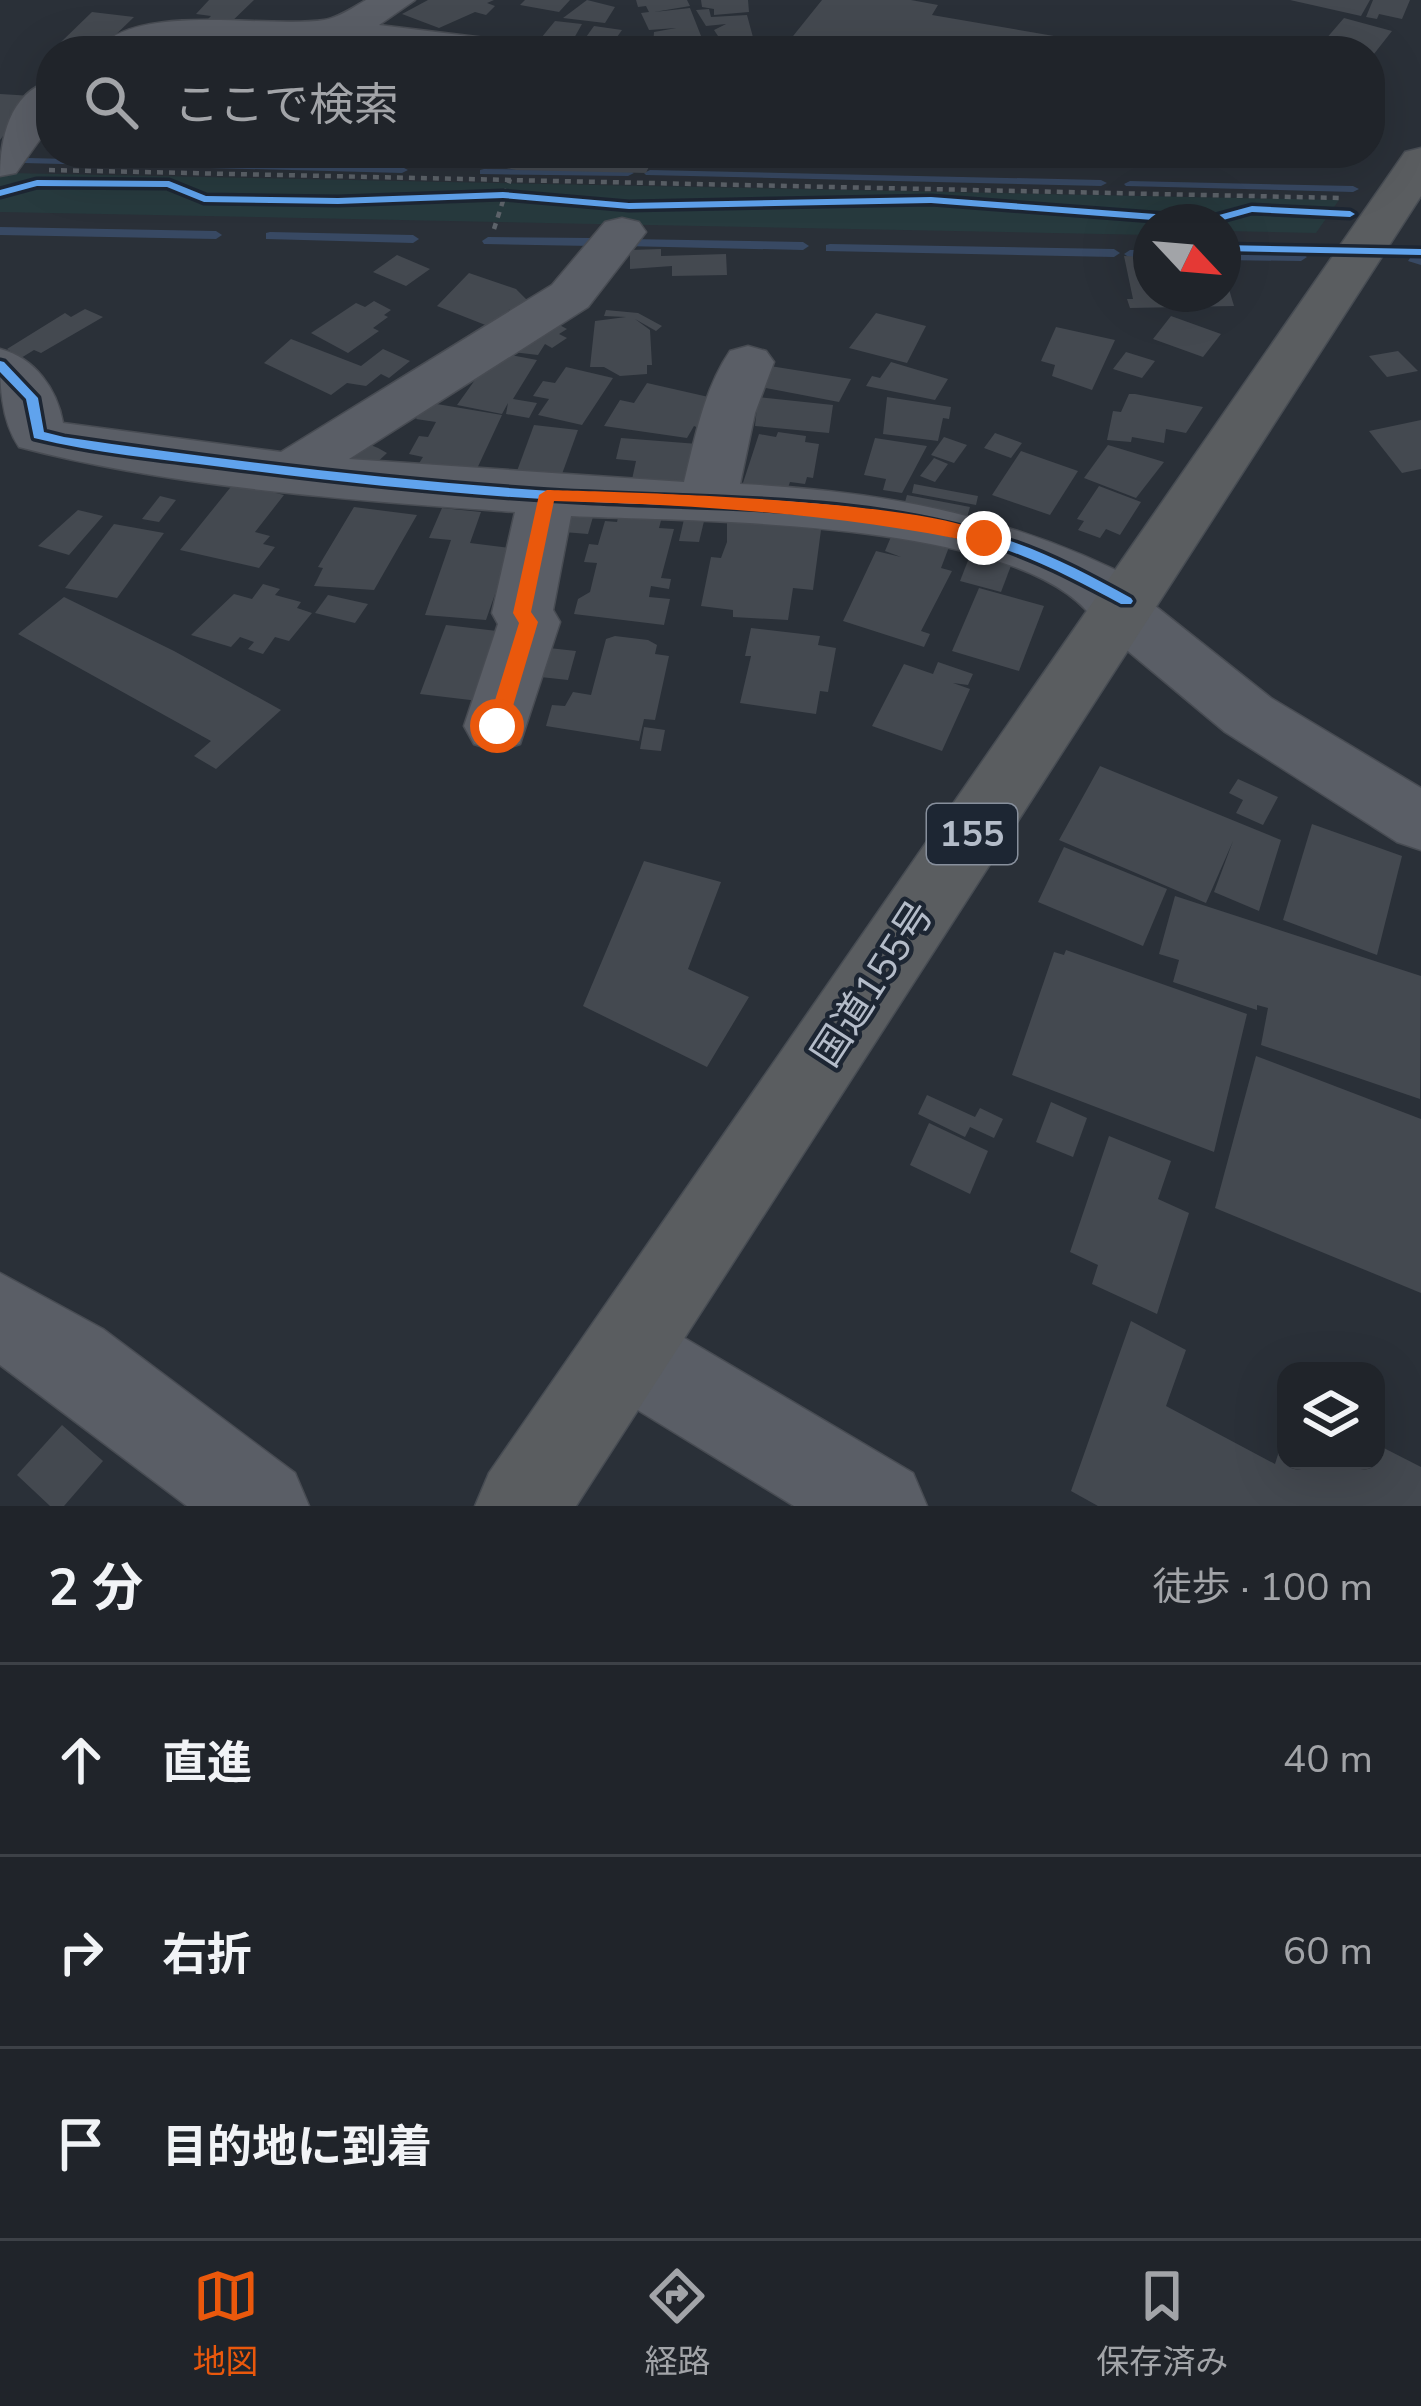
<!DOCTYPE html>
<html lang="ja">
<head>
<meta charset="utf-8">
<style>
	:root { --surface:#20242a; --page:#282c32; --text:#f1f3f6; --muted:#a2a4a8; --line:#3d4147; --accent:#ea580c }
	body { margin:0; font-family:"Nunito Sans","Noto Sans JP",sans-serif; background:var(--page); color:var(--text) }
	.controls { position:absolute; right:36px; bottom:36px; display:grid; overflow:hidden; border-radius:24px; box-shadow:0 12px 48px #0002 }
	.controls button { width:108px; height:108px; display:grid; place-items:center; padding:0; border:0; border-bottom:3px solid var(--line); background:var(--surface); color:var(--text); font:60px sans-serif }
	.compass { position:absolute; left:1133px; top:204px; width:108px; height:108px; border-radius:50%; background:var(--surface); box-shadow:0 12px 48px #0002; rotate:116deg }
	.stop { position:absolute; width:36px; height:36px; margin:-27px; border:9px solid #ea580c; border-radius:50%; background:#fff }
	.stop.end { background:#ea580c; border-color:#fff; box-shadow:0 3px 12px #0008 }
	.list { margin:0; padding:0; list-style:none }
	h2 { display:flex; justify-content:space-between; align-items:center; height:156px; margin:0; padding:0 48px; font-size:51px }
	h2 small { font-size:39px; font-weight:400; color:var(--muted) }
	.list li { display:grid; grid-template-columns:78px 1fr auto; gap:36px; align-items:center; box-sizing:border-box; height:192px; padding:0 48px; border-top:3px solid var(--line) }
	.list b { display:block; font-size:45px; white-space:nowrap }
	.list em { font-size:39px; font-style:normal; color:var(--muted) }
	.icon { flex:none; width:66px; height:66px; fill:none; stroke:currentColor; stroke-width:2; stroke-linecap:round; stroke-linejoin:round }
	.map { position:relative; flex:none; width:1421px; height:1506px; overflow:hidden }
	.search { position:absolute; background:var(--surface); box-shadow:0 12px 48px #0002; left:36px; right:36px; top:36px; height:132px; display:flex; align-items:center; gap:30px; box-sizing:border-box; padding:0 42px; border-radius:48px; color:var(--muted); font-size:45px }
	.sheet { height:732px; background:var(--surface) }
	nav { display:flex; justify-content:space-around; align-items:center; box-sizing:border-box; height:168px; border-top:3px solid var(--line); background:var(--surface); font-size:33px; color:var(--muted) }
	nav a { display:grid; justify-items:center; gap:6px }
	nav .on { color:var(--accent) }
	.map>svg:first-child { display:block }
	.green { fill:#273a3e }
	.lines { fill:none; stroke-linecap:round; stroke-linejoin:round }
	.stream { fill:#384963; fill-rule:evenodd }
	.building { fill:#444950 }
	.minor-casing { stroke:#484c53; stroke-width:3 }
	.highway-casing { stroke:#474c53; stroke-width:3 }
	.path { stroke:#5d636a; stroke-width:4.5; stroke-dasharray:6 6; stroke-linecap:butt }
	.minor { fill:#5a5e66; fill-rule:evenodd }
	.highway { fill:#5a5d60; fill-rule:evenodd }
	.cycleway-casing { stroke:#1d2633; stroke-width:7 }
	.cycleway { fill:#60a3ed; fill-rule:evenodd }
	.route { fill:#ea580c }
	.labels { text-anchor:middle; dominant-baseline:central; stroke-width:9; stroke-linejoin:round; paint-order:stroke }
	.shield { fill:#1d2633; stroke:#878f9c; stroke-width:3 }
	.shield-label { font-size:36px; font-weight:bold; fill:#b4bcc9 }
	.street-label { font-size:39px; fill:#b4bcc9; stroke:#1d2633 }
</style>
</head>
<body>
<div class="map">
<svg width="1421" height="1506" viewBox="0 0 1421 1506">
	<rect width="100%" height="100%" fill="#2a3038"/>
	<path class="green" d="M 0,169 L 8,173 L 1339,200 L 1316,233 L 1223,231 L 1223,222 L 1151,222 L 1151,235 L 0,212 Z"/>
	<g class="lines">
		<g class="stream">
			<path d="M 28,158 L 402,167 L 408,170 L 402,173 L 24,163 L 22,161 Z"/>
			<path d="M 484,169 L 628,170 L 634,173 L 628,176 L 480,174 L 480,170 Z"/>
			<path d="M 650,170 L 1101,180 L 1107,183 L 1101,186 L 646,175 L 644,173 Z"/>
			<path d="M 1130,181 L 1353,186 L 1359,189 L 1353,192 L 1126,186 L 1124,184 Z"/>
			<path d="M 0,227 L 216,231 L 222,235 L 216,239 L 0,235 Z"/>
			<path d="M 270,232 L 413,235 L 419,239 L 413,243 L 266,239 L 266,233 Z"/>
			<path d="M 488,237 L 591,238 L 597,242 L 591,246 L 484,244 L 482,241 Z"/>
			<path d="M 628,239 L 803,242 L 809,246 L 803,250 L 624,246 L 622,243 Z"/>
			<path d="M 830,244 L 1114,249 L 1120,253 L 1114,257 L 826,251 L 826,245 Z"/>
			<path d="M 1151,250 L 1151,258 L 1130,258 L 1124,254 L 1130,250 Z"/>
			<path d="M 1223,252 L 1301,253 L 1307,257 L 1301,261 L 1223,260 Z"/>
			<path d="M 1421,257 L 1421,265 L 1408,261 L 1410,258 Z"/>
		</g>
	</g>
	<g class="building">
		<path d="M 209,0 L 254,0 L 226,27 L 202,25 L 211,16 L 196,14 Z"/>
		<path d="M 428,0 L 494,0 L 487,3 L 495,6 L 486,15 L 475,12 L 439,28 L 402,14 Z"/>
		<path d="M 525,0 L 570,0 L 559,12 L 520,5 Z"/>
		<path d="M 587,0 L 615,7 L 605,23 L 563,18 Z"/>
		<path d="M 636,0 L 687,0 L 690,6 L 654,12 L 690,8 L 705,46 L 663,50 L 661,44 L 653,45 L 654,32 L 676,28 L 649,30 L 641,13 L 649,12 L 646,6 L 638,7 Z"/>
		<path d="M 701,0 L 748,0 L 749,12 L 714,15 L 714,9 L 702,7 Z"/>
		<path d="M 822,0 L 911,0 L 938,5 L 932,15 L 1083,41 L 1078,51 L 781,51 Z"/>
		<path d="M 1290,0 L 1370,0 L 1361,16 Z"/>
		<path d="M 1373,0 L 1410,0 L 1402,19 L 1379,14 L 1377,19 L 1366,17 Z"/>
		<path d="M 709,9 L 711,17 L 747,15 L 754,41 L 726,48 L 714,30 L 726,24 L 706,26 L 696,10 Z"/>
		<path d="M 92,12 L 134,17 L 102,48 L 60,43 Z"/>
		<path d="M 1344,18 L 1392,31 L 1370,59 L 1370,51 L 1319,47 Z"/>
		<path d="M 555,21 L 582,24 L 569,47 L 537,43 Z"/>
		<path d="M 594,26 L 622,30 L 607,51 L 579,47 Z"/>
		<path d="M 0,94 L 33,96 L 0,140 Z"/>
		<path d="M 499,153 L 593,153 L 652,160 L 646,173 L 516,170 L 492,165 Z"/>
		<path d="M 661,249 L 661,256 L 726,254 L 727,275 L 672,276 L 672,266 L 630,269 L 630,250 Z"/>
		<path d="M 397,255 L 430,269 L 406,286 L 373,272 Z"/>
		<path d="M 1124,256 L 1151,257 L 1151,294 L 1223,294 L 1223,286 L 1228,286 L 1234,306 L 1130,308 L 1127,299 L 1133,299 Z"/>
		<path d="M 469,273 L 516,289 L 531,304 L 519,313 L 510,309 L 488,326 L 437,306 Z"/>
		<path d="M 374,301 L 391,310 L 384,315 L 388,317 L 373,328 L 379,331 L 348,353 L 311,333 L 356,303 L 365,307 Z"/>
		<path d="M 85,309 L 103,317 L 41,353 L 34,350 L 21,358 L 7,349 L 65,313 L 71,317 Z"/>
		<path d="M 606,310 L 638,313 L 662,326 L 656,331 L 635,319 L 650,330 L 652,365 L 647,365 L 647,374 L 620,376 L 604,367 L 590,367 L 595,321 L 626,317 L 604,316 Z"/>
		<path d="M 876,313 L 926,326 L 907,363 L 849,348 Z"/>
		<path d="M 1171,316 L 1221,334 L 1203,357 L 1153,339 Z"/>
		<path d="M 552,321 L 567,329 L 559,334 L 567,338 L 552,348 L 545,344 L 538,355 L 504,351 Z"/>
		<path d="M 1056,327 L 1115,340 L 1092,390 L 1052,376 L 1055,365 L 1041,361 Z"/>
		<path d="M 291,339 L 361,366 L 383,349 L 410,361 L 389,378 L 381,374 L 366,386 L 347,383 L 331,395 L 264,363 Z"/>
		<path d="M 1398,351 L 1418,371 L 1387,377 L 1369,356 Z"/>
		<path d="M 495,352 L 537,360 L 513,399 L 537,403 L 529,418 L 506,414 L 508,403 L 502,414 L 457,405 Z"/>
		<path d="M 1126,352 L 1155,361 L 1142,378 L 1113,369 Z"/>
		<path d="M 891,362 L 948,379 L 935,400 L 866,386 L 872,376 L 880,378 Z"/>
		<path d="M 764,365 L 851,379 L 839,402 L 755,386 Z"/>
		<path d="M 566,367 L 613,378 L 582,425 L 538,415 L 549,399 L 533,396 L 543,381 L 555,383 Z"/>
		<path d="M 647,383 L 713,398 L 701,429 L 694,426 L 687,438 L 604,426 L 620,400 L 634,403 Z"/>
		<path d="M 1129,394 L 1135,394 L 1203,407 L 1186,433 L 1166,429 L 1164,443 L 1132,437 L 1131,442 L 1107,440 L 1113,411 L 1121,412 Z"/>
		<path d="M 758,397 L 833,405 L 829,433 L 755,426 Z"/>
		<path d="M 887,397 L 951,407 L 949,419 L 943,418 L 938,441 L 883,434 Z"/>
		<path d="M 425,402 L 502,415 L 475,473 L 418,465 L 423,457 L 409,454 L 419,436 L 428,437 L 436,422 L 416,419 Z"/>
		<path d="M 1421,420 L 1421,469 L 1402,473 L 1369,431 Z"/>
		<path d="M 534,425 L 578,430 L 562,474 L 517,471 Z"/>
		<path d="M 778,432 L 806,436 L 805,442 L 819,444 L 813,478 L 807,477 L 805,484 L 790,482 L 785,496 L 741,489 L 759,434 L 776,437 Z"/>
		<path d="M 995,433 L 1022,443 L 1011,458 L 984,448 Z"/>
		<path d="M 944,437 L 967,445 L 954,463 L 931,455 Z"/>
		<path d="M 621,438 L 698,444 L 690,489 L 631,484 L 636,461 L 616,459 Z"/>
		<path d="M 875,438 L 927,446 L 902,493 L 883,490 L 886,479 L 864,475 Z"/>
		<path d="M 356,439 L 378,448 L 387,453 L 371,468 L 331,462 Z"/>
		<path d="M 1108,445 L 1164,462 L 1136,498 L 1084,478 Z"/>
		<path d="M 1021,451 L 1078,471 L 1050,515 L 992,495 Z"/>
		<path d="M 934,458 L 948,464 L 935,482 L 920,476 Z"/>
		<path d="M 234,483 L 284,495 L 255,532 L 270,536 L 263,544 L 275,547 L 259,568 L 180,550 Z"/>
		<path d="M 914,484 L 978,496 L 976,505 L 912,493 Z"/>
		<path d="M 1099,486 L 1141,502 L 1120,535 L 1106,529 L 1100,538 L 1078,530 L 1084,521 L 1077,519 Z"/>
		<path d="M 907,495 L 970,507 L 966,521 L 903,509 Z"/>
		<path d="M 160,496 L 176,500 L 159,522 L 142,519 Z"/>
		<path d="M 354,507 L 417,515 L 374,590 L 314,586 L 323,568 L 318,567 Z"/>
		<path d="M 557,507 L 595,510 L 588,534 L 551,531 Z"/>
		<path d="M 442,508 L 481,512 L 470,543 L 511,548 L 486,620 L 425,615 L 451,540 L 429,538 Z"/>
		<path d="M 620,509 L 663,513 L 659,528 L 674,529 L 661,578 L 671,579 L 669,589 L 651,586 L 649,597 L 670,599 L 664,625 L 574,614 L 578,599 L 590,592 L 597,563 L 584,562 L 589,544 L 598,545 L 605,521 L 617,522 Z"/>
		<path d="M 78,510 L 103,516 L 69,555 L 38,546 Z"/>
		<path d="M 685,515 L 705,517 L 699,542 L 679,541 Z"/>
		<path d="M 727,518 L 821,530 L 813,590 L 793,588 L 788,620 L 733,617 L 733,610 L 701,606 L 711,557 L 721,558 L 727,542 Z"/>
		<path d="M 114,524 L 164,533 L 117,598 L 65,588 Z"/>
		<path d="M 893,532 L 949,547 L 941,568 L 952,571 L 921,631 L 930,634 L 924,647 L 843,621 L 876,551 L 901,557 L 885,551 Z"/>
		<path d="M 971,553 L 1012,563 L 1001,592 L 960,581 Z"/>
		<path d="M 263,584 L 280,589 L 275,595 L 301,602 L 297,608 L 312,613 L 289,641 L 275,637 L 263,654 L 248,649 L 254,642 L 240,637 L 231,647 L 191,635 L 234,594 L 252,599 Z"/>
		<path d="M 979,588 L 1044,606 L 1019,671 L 952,651 Z"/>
		<path d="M 328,595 L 368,604 L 355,623 L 315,613 Z"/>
		<path d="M 64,597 L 174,651 L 281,710 L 216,769 L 194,756 L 211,741 L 18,634 Z"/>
		<path d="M 446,625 L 497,631 L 487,702 L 420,694 Z"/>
		<path d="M 751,628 L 820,636 L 818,645 L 836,648 L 828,692 L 820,691 L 816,714 L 740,703 L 751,656 L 745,656 Z"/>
		<path d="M 615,636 L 648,640 L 657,645 L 655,654 L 669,656 L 655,720 L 644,719 L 639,741 L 546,726 L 552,705 L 565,706 L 573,692 L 591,695 L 606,639 Z"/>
		<path d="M 540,647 L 576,651 L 568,680 L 531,676 Z"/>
		<path d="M 938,662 L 973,674 L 968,685 L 953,683 L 970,689 L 942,751 L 872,726 L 904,664 L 933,674 Z"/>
		<path d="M 644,727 L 665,730 L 661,751 L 640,749 Z"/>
		<path d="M 1100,766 L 1281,840 L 1259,911 L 1214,892 L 1233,841 L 1206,903 L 1059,840 Z"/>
		<path d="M 1238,779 L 1278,797 L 1263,825 L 1236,813 L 1243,800 L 1229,793 Z"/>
		<path d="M 1312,824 L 1402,856 L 1377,955 L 1283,920 Z"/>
		<path d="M 1064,847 L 1167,889 L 1143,946 L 1038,902 Z"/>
		<path d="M 644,861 L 721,882 L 688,969 L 749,997 L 707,1067 L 583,1006 Z"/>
		<path d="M 1175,896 L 1421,976 L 1420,1099 L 1261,1045 L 1268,1008 L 1257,1005 L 1257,1010 L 1173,982 L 1179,960 L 1159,954 Z"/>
		<path d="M 1066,950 L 1247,1014 L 1214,1152 L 1012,1075 L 1054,952 L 1064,955 Z"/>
		<path d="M 1256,1056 L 1421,1119 L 1421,1293 L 1215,1208 Z"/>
		<path d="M 927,1095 L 975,1117 L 980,1108 L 1003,1119 L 994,1138 L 970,1127 L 965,1137 L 918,1114 Z"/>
		<path d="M 1051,1102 L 1087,1118 L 1073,1157 L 1036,1142 Z"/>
		<path d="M 929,1123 L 988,1151 L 970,1194 L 910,1165 Z"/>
		<path d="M 1109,1136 L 1171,1161 L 1158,1199 L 1189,1213 L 1157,1314 L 1092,1284 L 1098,1265 L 1070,1252 Z"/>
		<path d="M 1131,1321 L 1186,1350 L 1166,1406 L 1275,1464 L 1285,1432 L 1286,1461 L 1376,1461 L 1376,1444 L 1421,1467 L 1421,1506 L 1098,1506 L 1071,1491 Z"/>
		<path d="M 62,1425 L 103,1461 L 64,1506 L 50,1506 L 17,1475 Z"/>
	</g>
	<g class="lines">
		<g class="minor-casing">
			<g id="minor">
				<path d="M 366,0 L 415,0 L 379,25 L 493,39 L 507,42 L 513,51 L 393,51 L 336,44 L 98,51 C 132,1 268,29 324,20 C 338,18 354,7 366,0 Z"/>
				<path d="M 51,81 L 51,124 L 16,173 L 0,176 C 0,140 9,92 51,81 Z"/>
				<path d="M 622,218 L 639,222 L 646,232 L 588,307 L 349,459 L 684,482 C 695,438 704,389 730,351 L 748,346 L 766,351 L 774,362 L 755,413 L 740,484 C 885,491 1018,517 1147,586 L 1154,605 L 1271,698 L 1421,788 L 1421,850 L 1397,842 L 1225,732 L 1098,626 C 1035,517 691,522 571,516 L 553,610 L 560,622 L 520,744 L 497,751 L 474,744 L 464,726 L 498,624 L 492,613 L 515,512 C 355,500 173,488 19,447 C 0,419 0,382 0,349 C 35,358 57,389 63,423 L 281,452 L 552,285 L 605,222 Z"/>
				<path d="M 0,1273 L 103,1329 L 295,1473 L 309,1506 L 187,1506 L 0,1365 Z"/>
				<path d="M 628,1310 L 659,1323 L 913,1473 L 927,1506 L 794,1506 L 597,1385 L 584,1354 L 597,1323 Z"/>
			</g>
		</g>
		<g class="highway-casing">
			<path id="highway" d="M 1421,148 L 1421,196 L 576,1506 L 475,1506 L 489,1473 L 1405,152 Z"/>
		</g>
		<g class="path">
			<path d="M 49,170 L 1342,198"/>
			<path d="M 494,229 L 510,179"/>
			<path d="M 1223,248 L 1293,249"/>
		</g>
		<use href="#minor" class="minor"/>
		<use href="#highway" class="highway"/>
		<g class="cycleway-casing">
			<g id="cycleway">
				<path d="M 37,180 L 169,181 L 206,196 L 338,198 L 503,192 L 629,203 L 931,197 L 1208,218 L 1252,206 L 1350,211 L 1355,214 L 1350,217 L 1252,212 L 1216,222 L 1179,222 L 931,203 L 629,209 L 503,198 L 338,204 L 204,202 L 167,187 L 37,186 L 0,196 L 0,190 Z"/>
				<path d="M 1223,245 L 1421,249 L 1421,255 L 1223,251 Z"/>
				<path d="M 0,361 L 4,362 L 38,398 L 44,432 L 64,437 C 221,460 378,479 536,490 C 693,501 855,490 1007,540 C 1050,554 1091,576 1131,598 L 1133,601 L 1131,604 L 1121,604 C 1081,583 1041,561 998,547 C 868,504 727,509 593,502 C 469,496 345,483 222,467 C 159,459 95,453 34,438 L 26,399 L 0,372 Z"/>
			</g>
		</g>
		<use href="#cycleway" class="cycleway"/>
	</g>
	<path class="route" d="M 547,490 C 623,492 945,500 993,538 L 984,544 C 842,514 699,505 554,501 L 531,612 L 538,622 L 507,726 L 497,734 L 487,726 L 519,623 L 513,613 L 539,495 Z"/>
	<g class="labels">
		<rect class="shield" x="927" y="804" width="90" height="60" rx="9"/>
		<g class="shield-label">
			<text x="972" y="834">155</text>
		</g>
		<g class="street-label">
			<text transform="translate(873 984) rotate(-57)">国道155号</text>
		</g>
	</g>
</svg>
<div class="controls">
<button><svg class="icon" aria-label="layers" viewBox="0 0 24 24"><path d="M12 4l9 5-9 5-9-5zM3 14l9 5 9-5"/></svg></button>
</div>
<svg class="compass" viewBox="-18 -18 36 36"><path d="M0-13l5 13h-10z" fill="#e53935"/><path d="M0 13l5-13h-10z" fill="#a2a4a8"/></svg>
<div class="stop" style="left:497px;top:726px"></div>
<div class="stop end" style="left:984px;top:538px"></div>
<div class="search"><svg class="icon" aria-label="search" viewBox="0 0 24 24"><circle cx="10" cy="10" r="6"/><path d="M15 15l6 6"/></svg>ここで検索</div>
</div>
<section class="sheet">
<h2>2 分<small>徒歩 · 100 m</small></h2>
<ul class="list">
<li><svg class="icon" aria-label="ahead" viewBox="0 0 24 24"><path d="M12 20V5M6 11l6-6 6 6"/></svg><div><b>直進</b></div><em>40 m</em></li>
<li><svg class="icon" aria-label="right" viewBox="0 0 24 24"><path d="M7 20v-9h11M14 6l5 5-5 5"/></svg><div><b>右折</b></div><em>60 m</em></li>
<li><svg class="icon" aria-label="arrive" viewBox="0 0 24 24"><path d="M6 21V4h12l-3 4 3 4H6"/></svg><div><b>目的地に到着</b></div></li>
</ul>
</section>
<nav>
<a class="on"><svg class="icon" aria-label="map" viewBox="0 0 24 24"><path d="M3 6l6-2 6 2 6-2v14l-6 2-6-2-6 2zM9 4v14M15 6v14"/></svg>地図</a>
<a><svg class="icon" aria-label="directions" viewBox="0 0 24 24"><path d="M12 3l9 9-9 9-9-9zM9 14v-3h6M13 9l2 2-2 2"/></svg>経路</a>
<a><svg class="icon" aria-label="saved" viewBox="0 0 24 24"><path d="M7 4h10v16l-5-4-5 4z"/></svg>保存済み</a>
</nav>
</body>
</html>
